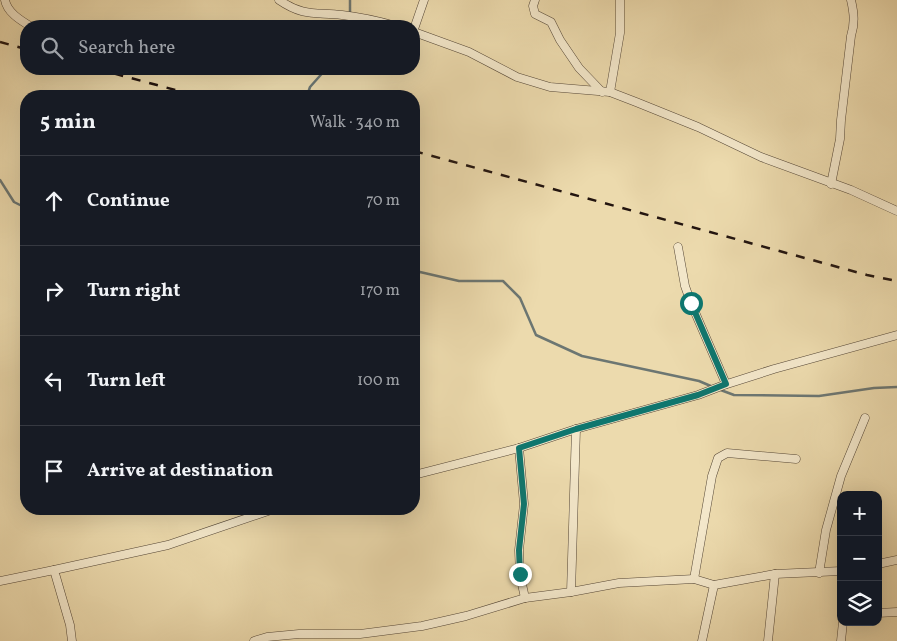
<!DOCTYPE html>
<html lang="en">
<head>
<meta charset="utf-8">
<style>
	:root { --surface:#171b24; --page:#20242c; --text:#f1f3f6; --muted:#9ea1a6; --line:#363941 }
	body { margin:0; font-family:Vollkorn,serif; background:var(--page); color:var(--text) }
	.controls { position:absolute; right:15px; bottom:15px; display:grid; overflow:hidden; border-radius:10px; box-shadow:0 5px 20px #0002 }
	.controls button { width:45px; height:45px; display:grid; place-items:center; padding:0; border:0; border-bottom:1px solid var(--line); background:var(--surface); color:var(--text); font:25px sans-serif }
	.stop { position:absolute; width:15px; height:15px; margin:-11px; border:4px solid #0f766e; border-radius:50%; background:#fff }
	.stop.end { background:#0f766e; border-color:#fff; box-shadow:0 1px 5px #0008 }
	.list { margin:0; padding:0; list-style:none }
	h2 { display:flex; justify-content:space-between; align-items:center; height:65px; margin:0; padding:0 20px; font-size:21px }
	h2 small { font-size:16px; font-weight:400; color:var(--muted) }
	.list li { display:grid; grid-template-columns:32px 1fr auto; gap:15px; align-items:center; box-sizing:border-box; height:90px; padding:0 20px; border-top:1px solid var(--line) }
	.list b { display:block; font-size:19px; white-space:nowrap }
	.list em { font-size:16px; font-style:normal; color:var(--muted) }
	.icon { flex:none; width:28px; height:28px; fill:none; stroke:currentColor; stroke-width:2; stroke-linecap:round; stroke-linejoin:round }
	.map { position:relative; flex:none; width:897px; height:641px; overflow:hidden }
	.search { position:absolute; background:var(--surface); box-shadow:0 5px 20px #0002; left:20px; top:20px; width:400px; height:55px; display:flex; align-items:center; gap:12px; box-sizing:border-box; padding:0 18px; border-radius:20px; color:var(--muted); font-size:19px }
	.panel { position:absolute; background:var(--surface); box-shadow:0 5px 20px #0002; left:20px; top:90px; width:400px; height:425px; border-radius:20px }
	.map>svg:first-child { display:block }
	.lines { fill:none; stroke-linecap:round; stroke-linejoin:round }
	.stream { stroke:#6c7672; stroke-width:2.5 }
	.minor-casing { stroke:#544636; stroke-width:9 }
	.minor { stroke:#f3e7ca; stroke-width:8 }
	.rail { stroke:#22140f; stroke-width:2.5; stroke-dasharray:9 9; stroke-linecap:butt }
	.route { stroke:#0f766e; stroke-width:6 }
</style>
</head>
<body>
<div class="map">
<svg width="897" height="641" viewBox="0 0 897 641">
	<rect width="100%" height="100%" fill="#ecdaad"/>
	<filter id="stains"><feTurbulence type="fractalNoise" baseFrequency=".004" numOctaves="4"/><feColorMatrix values="0 0 0 0 .2 0 0 0 0 .09 0 0 0 0 .02 0 0 0 .5 -.17"/></filter>
	<radialGradient id="worn" r=".72"><stop offset=".6" stop-color="#630" stop-opacity="0"/><stop offset="1" stop-color="#630" stop-opacity=".3"/></radialGradient>
	<g class="lines">
		<g class="stream">
			<path d="M 350,0 L 350,26"/>
			<path d="M 307,96 L 310,87 L 326,69"/>
			<path d="M 0,180 L 14,202 L 26,208"/>
			<path d="M 414,274 L 420,272 L 459,281 L 503,281 L 520,298 L 536,335 L 582,356 L 699,381 L 713,387"/>
			<path d="M 718,389 L 734,395 L 819,396 L 874,388 L 897,387"/>
		</g>
		<g class="minor-casing">
			<g id="minor">
				<path d="M 5,0 C 7,12 20,20 30,26"/>
				<path d="M 279,0 C 304,17 315,12 342,15 C 360,17 378,21 396,26"/>
				<path d="M 535,0 L 533,6 L 535,14 L 551,22 L 560,40 L 579,68 L 602,92"/>
				<path d="M 414,29 L 424,0"/>
				<path d="M 414,32 L 469,52 L 517,77 L 550,87 L 610,92 L 636,102 L 698,127 L 761,157 L 851,190 L 897,211"/>
				<path d="M 610,92 L 620,33 L 620,0"/>
				<path d="M 831,184 L 840,139 L 841,120 L 851,36 C 855,23 854,13 851,0"/>
				<path d="M 678,247 L 685,286 L 691,303 L 726,384"/>
				<path d="M 519,448 L 524,504 L 519,550 L 520,575 L 525,598"/>
				<path d="M 414,475 L 519,448 L 576,429 L 698,395 L 724,385 L 774,369 L 897,335"/>
				<path d="M 878,564 L 897,560"/>
				<path d="M 819,573 L 826,530 L 841,476 L 865,418"/>
				<path d="M 694,579 L 712,476 L 718,458 L 727,453 L 796,459"/>
				<path d="M 0,581 L 54,570"/>
				<path d="M 571,592 L 576,429"/>
				<path d="M 878,613 L 897,612"/>
				<path d="M 72,641 L 70,625 L 54,570 L 168,545 L 274,509"/>
				<path d="M 254,641 L 267,637 L 299,634 L 360,634 L 422,626 L 466,616 L 525,598 L 571,592 L 619,583 L 694,579 L 714,585 L 775,574 L 841,571"/>
				<path d="M 702,641 L 714,585"/>
				<path d="M 768,641 L 775,574"/>
				<path d="M 841,641 L 843,622"/>
			</g>
		</g>
		<use href="#minor" class="minor"/>
		<g class="rail">
			<path d="M 0,42 L 26,49"/>
			<path d="M 97,69 L 198,96"/>
			<path d="M 414,151 L 867,275 L 897,281"/>
		</g>
	</g>
	<g class="lines">
		<path class="route" d="M 520,574 L 519,550 L 524,504 L 519,448 L 576,429 L 698,395 L 726,384 L 691,303"/>
	</g>
	<rect width="100%" height="100%" filter="url(#stains)"/>
	<rect width="100%" height="100%" fill="url(#worn)"/>
</svg>
<div class="controls">
<button>+</button>
<button>−</button>
<button><svg class="icon" aria-label="layers" viewBox="0 0 24 24"><path d="M12 4l9 5-9 5-9-5zM3 14l9 5 9-5"/></svg></button>
</div>
<div class="stop" style="left:691px;top:303px"></div>
<div class="stop end" style="left:520px;top:574px"></div>
<div class="search"><svg class="icon" aria-label="search" viewBox="0 0 24 24"><circle cx="10" cy="10" r="6"/><path d="M15 15l6 6"/></svg>Search here</div>
<section class="panel">
<h2>5 min<small>Walk · 340 m</small></h2>
<ul class="list">
<li><svg class="icon" aria-label="ahead" viewBox="0 0 24 24"><path d="M12 20V5M6 11l6-6 6 6"/></svg><div><b>Continue</b></div><em>70 m</em></li>
<li><svg class="icon" aria-label="right" viewBox="0 0 24 24"><path d="M7 20v-9h11M14 6l5 5-5 5"/></svg><div><b>Turn right</b></div><em>170 m</em></li>
<li><svg class="icon" aria-label="left" viewBox="0 0 24 24"><path d="M17 20v-9H6M10 6l-5 5 5 5"/></svg><div><b>Turn left</b></div><em>100 m</em></li>
<li><svg class="icon" aria-label="arrive" viewBox="0 0 24 24"><path d="M6 21V4h12l-3 4 3 4H6"/></svg><div><b>Arrive at destination</b></div></li>
</ul>
</section>
</div>
</body>
</html>
